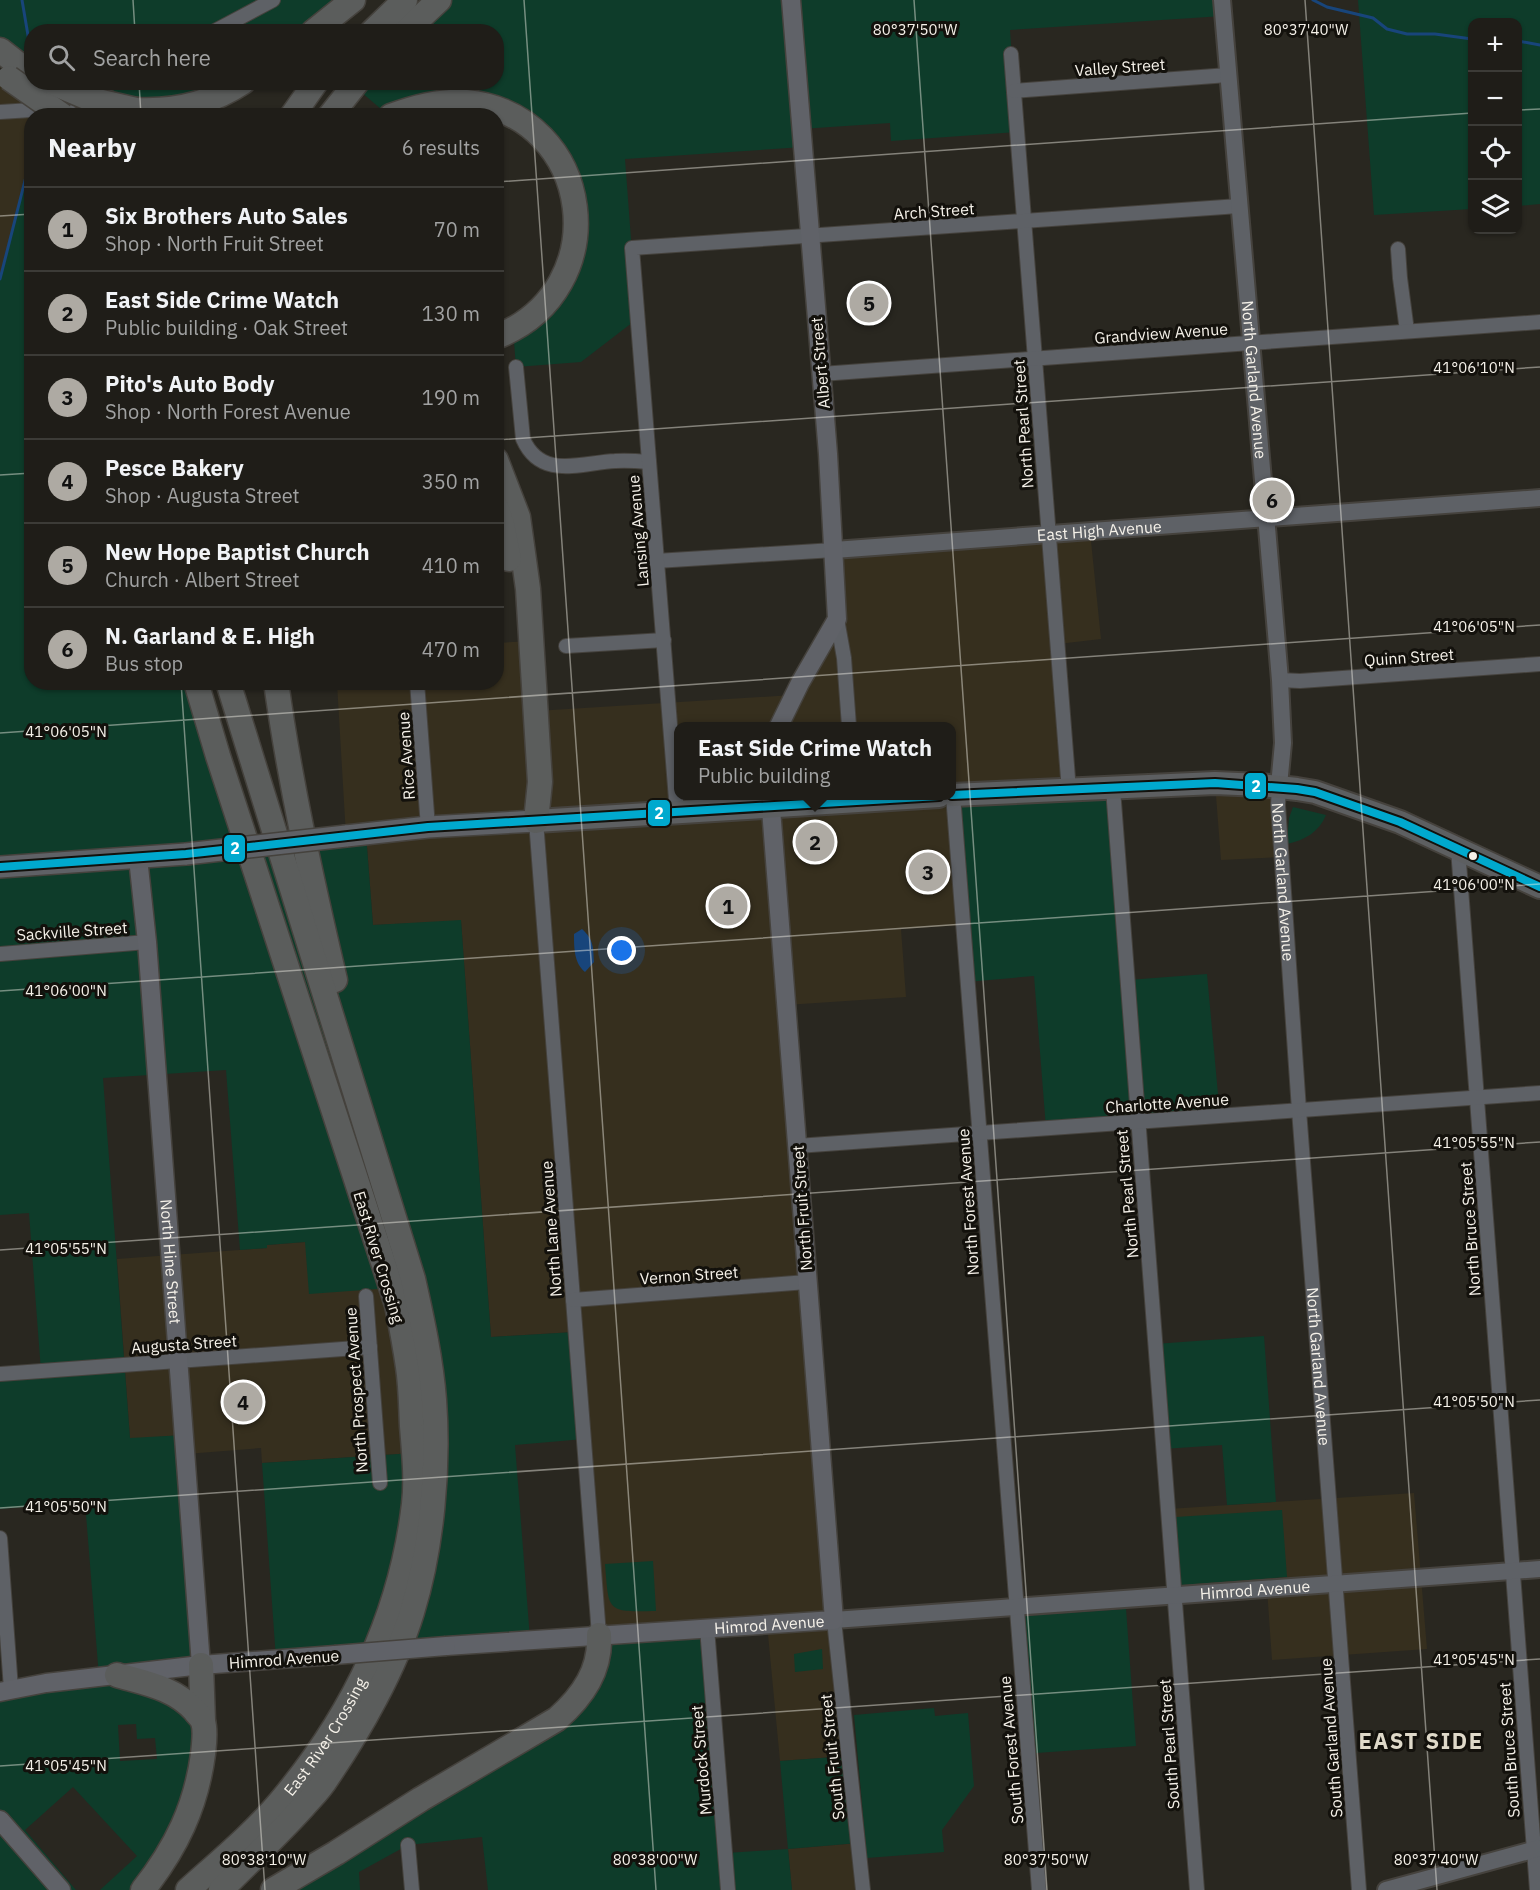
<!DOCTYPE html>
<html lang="en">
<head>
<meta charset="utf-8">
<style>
	:root { --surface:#1f1d18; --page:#2c2a25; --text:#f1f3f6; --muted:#a1a2a2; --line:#3c3b37; --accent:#aeaaa3 }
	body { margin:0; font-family:"IBM Plex Sans",sans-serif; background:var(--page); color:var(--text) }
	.controls { position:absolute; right:18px; top:18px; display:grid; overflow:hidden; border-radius:12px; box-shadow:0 2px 4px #0004 }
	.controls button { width:54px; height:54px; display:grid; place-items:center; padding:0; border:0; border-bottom:2px solid var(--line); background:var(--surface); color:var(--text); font:30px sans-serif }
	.you { position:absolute; left:622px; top:951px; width:21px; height:21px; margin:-15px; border:4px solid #fff; border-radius:50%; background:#1a73e8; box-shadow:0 0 0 9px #1a73e833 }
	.badge { display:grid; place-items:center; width:39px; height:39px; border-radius:50%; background:var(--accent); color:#111; font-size:20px; font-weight:700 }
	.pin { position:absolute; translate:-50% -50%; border:3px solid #fff; box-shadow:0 2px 6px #0006 }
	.popup { position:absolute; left:674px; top:722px; width:282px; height:78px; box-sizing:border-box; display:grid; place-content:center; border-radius:12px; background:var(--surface); filter:drop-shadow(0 2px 4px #0005); font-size:20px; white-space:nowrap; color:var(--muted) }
	.popup b { font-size:22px; color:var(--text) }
	.popup::after { content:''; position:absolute; left:50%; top:100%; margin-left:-12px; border:12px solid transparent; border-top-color:var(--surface) }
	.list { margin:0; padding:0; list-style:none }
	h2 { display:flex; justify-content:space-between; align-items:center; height:78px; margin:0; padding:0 24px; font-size:26px }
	h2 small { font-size:20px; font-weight:400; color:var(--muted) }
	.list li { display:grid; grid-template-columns:39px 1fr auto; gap:18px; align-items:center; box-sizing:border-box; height:84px; padding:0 24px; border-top:2px solid var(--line) }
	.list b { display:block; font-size:22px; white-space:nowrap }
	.list p { margin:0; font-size:20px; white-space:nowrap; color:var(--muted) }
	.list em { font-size:20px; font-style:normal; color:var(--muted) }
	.icon { flex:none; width:33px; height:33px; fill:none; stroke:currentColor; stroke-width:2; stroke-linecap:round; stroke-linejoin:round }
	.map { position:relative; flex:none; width:1540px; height:1890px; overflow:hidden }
	.search { position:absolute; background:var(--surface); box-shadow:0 2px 4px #0004; left:24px; top:24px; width:480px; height:66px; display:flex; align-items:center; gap:15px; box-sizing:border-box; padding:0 21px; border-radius:24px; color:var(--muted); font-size:22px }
	.panel { position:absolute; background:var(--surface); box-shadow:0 2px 4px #0004; left:24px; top:108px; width:480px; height:582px; border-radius:24px }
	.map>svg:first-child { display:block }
	.built { fill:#362f1e; fill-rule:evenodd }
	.green { fill:#0e3c2a; fill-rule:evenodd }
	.water { fill:#18457b }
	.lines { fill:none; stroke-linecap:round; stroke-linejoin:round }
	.stream { stroke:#18457b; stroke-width:3 }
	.minor-casing { stroke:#45423d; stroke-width:16 }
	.tertiary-casing { stroke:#45423d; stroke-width:20 }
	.secondary-casing { stroke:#45423d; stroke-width:21 }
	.primary-casing { stroke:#45423d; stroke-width:24 }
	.trunk-casing { stroke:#45423d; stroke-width:26 }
	.motorway-casing { stroke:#45423d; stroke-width:27 }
	.minor { stroke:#5e6166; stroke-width:14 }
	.tertiary { stroke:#5e6166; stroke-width:16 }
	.secondary { stroke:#606268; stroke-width:18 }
	.primary { stroke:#5f6166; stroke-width:21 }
	.trunk { stroke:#5d5f61; stroke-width:22 }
	.motorway { stroke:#5b5d5c; stroke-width:24 }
	.secondary-bridge-casing { stroke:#45423d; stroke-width:21; stroke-linecap:butt }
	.primary-bridge-casing { stroke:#45423d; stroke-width:24; stroke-linecap:butt }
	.motorway-bridge-casing { stroke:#45423d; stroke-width:27; stroke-linecap:butt }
	.secondary-bridge { stroke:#606268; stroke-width:18 }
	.primary-bridge { stroke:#5f6166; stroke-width:21 }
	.motorway-bridge { stroke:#5b5d5c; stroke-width:24 }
	.bus-1-casing { stroke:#13110c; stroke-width:12 }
	.bus-1 { stroke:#00a9ce; stroke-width:8 }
	.ticks { fill:none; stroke:#f5f1e9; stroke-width:1.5; stroke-opacity:0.45 }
	.bus-dot { fill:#f5f1e9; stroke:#13110c; stroke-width:2 }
	.labels { text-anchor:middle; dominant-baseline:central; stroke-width:6; stroke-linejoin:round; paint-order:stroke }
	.street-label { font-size:16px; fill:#f5f1e9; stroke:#13110c }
	.district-label { font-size:22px; font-weight:bold; letter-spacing:1.5px; fill:#dfd9c9; stroke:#13110c }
	.ticks-label { font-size:15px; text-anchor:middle; fill:#f5f1e9; stroke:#13110c; stroke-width:6; stroke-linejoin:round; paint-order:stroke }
	.line-badge { stroke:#13110c; stroke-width:2 }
	.badge-label { font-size:16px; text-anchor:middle; font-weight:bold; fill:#fff }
</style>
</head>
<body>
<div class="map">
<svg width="1540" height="1890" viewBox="0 0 1540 1890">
	<rect width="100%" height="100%" fill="#292720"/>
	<g class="built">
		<path d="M 0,72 L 39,99 L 32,116 L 31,153 L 0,279 Z"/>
		<path d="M 1090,531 L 1101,639 L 1058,644 L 1069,791 L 963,925 L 901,929 L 906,997 L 786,1005 L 848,1756 L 780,1761 L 767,1624 L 599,1635 L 575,1332 L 491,1337 L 461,921 L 373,925 L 366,834 L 346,836 L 337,683 L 496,682 L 497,643 L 531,641 L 536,711 L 793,695 L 837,619 L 834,550 ZM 678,726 L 952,726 L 952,796 L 678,796 Z"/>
		<path d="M 1215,783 L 1279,786 L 1282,857 L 1221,860 Z"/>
		<path d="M 305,1242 L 391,1288 L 414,1453 L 262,1463 L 261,1448 L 186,1454 L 185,1435 L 130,1439 L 117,1259 L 267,1248 L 267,1245 Z"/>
		<path d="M 1414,1493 L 1427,1649 L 1272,1660 L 1267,1589 L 1175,1596 L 1168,1509 Z"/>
		<path d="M 858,1843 L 863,1890 L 792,1890 L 788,1849 Z"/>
	</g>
	<g class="green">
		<path d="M 0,0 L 353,0 L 313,31 L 32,32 L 31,59 L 28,42 L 27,58 L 0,39 Z"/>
		<path d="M 439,0 L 1222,0 L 1223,16 L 1010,30 L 1017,132 L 891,141 L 890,123 L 801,129 L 803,147 L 625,159 L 637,319 L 581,362 L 516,367 L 513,329 L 565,274 L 563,166 L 493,108 L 388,115 L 354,86 L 357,82 L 496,82 L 496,32 L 405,31 Z"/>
		<path d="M 1358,0 L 1540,0 L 1540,204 L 1518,206 L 1518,22 L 1472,22 L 1472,209 L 1374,215 Z"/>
		<path d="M 36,83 L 243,83 L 222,95 L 64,105 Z"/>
		<path d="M 31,153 L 32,682 L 196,683 L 247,848 L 366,834 L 373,925 L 461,920 L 491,1337 L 575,1332 L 584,1439 L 515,1445 L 530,1639 L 276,1659 L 262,1463 L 414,1453 L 391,1288 L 309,1294 L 305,1242 L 267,1245 L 267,1248 L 240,1250 L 226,1070 L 103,1078 L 130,1438 L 185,1435 L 201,1665 L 119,1675 L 174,1693 L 204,1745 L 143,1890 L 100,1890 L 137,1856 L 73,1787 L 25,1830 L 76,1890 L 0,1890 L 0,1699 L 99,1677 L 85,1502 L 0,1509 L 0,1374 L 41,1371 L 29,1213 L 0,1215 L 0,278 ZM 136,1724 L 137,1739 L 155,1738 L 157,1759 L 120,1761 L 118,1725 Z"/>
		<path d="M 1113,789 L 1128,980 L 1207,974 L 1220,1116 L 1046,1128 L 1034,976 L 967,982 L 953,795 Z"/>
		<path d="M 1293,807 L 1326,815 C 1319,832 1305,840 1287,844 L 1289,818 Z"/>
		<path d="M 1264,1336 L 1276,1502 L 1227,1505 L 1222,1445 L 1163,1449 L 1155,1344 Z"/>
		<path d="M 1282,1510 L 1287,1577 L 1181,1585 L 1176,1517 Z"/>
		<path d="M 653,1561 L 656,1611 C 606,1612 609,1612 605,1564 Z"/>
		<path d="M 1126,1609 L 1136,1746 L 1036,1753 L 1025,1616 Z"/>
		<path d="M 707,1628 L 726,1853 L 788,1849 L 780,1761 L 848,1756 L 858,1843 L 788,1849 L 792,1890 L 488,1890 L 482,1837 L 408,1845 L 359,1872 L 360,1890 L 273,1890 L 557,1719 L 599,1644 Z"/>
		<path d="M 822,1649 L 823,1669 L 795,1672 L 794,1654 Z"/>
		<path d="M 934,1708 L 935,1716 L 968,1713 L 974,1786 L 942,1830 L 944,1852 L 867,1858 L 854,1715 Z"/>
	</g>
	<path class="water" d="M 582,929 C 594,940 593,947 594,962 L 585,972 C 574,963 574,948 574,934 Z"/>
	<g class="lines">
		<g class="stream">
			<path d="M 22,0 L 32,59"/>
			<path d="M 1313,0 L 1327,7 L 1373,18 L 1387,29 L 1407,34 L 1435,34 L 1472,39"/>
			<path d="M 1518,41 L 1540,45"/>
			<path d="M 0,279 L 32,153"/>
		</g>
		<g class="minor-casing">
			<g id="minor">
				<path d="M 213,32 L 273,0"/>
				<path d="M 1011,54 L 1069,791"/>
				<path d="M 1014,91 L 1228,75"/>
				<path d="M 0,112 L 47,109 L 64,105 L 113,82"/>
				<path d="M 1398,249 L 1400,278 L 1407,331"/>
				<path d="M 516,367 L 523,439 C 541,480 580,463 615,461 C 626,460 638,461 649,462"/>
				<path d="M 821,374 L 1540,322"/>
				<path d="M 656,561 L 834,550"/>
				<path d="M 837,619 L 844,658 L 849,726"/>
				<path d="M 566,646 L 664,640"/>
				<path d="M 1280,680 L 1300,681 L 1540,664"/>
				<path d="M 417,682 L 428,827"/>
				<path id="s1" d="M 1279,786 L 1278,805 L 1299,1110 L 1359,1890"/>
				<path d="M 1113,789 L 1197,1890"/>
				<path d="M 953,795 L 1039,1890"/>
				<path d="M 677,812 L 632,248 L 1239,206"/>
				<path d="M 536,821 L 599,1635"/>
				<path d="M 1458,849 L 1537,1890"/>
				<path d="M 0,954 L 147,942"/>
				<path d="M 797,1146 L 1540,1093"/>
				<path d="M 366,1296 L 380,1483"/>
				<path d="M 573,1300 L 807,1282"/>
				<path d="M 0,1374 L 370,1347"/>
				<path d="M 0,1538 L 11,1689"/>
				<path d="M 834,1620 L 863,1890"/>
				<path d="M 707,1628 L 728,1890"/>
				<path d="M 408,1845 L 412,1890"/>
			</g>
		</g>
		<g class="tertiary-casing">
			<g id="tertiary">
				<path id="s2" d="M 1222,0 L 1280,680 L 1283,743 L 1279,786"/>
				<path id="s3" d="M 834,550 L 1540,498"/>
				<path id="s4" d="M 834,1620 L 1540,1569"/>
				<path d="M 1386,1890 L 1540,1848"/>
			</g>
		</g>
		<g class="secondary-casing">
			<g id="secondary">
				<path d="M 779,726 L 800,683 L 837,619 L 828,454 L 791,0"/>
				<path id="s5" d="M 138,858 L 147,942 L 201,1665"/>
				<path id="s6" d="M 446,1646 L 834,1620 L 770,796"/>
				<path d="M 0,1692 L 46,1683 L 201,1665 L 335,1655"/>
				<path d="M 0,1820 L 61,1890"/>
			</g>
		</g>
		<g class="primary-casing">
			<g id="primary">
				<path d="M 346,836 L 428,827 L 536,821"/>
				<path d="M 0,867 L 186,854"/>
			</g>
		</g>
		<g class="trunk-casing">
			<g id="trunk">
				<path d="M 952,795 L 1215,783 L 1261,785 L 1297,789 L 1315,792 L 1400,822 L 1540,887"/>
				<path d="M 536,821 L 939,796"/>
			</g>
		</g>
		<g class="motorway-casing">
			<g id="motorway">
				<path d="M 313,32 L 353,0"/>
				<path d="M 372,32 L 405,0"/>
				<path d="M 405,32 L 439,0"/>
				<path d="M 0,50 L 32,75"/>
				<path d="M 136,110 C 175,112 210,104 243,82"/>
				<path d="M 292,116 L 316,82"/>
				<path d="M 330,116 L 357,82"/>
				<path d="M 391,116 C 415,107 440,100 466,102 C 595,115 617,290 496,337"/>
				<path d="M 496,460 L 518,517 L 528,589 L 540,782 L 536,821"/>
				<path d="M 496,507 L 502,524 L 509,559"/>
				<path d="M 276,682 C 290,783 312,882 335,980"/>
				<path d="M 201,1665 L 203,1721"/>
				<path d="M 117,1675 C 145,1683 175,1688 195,1711 C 197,1714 202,1718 203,1722 C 206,1730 204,1745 203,1754 C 196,1807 176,1848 143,1890"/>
				<path id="s7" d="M 188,1890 C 219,1862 253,1834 280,1802 C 352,1716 401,1616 414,1504 C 417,1478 414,1452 412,1426 C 411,1407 411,1387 408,1367 C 405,1346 401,1325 397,1305 L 218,756 L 196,682"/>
				<path d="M 221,1890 C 249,1862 278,1835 304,1806 C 312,1797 321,1788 327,1778 C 360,1730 395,1668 412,1612 C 432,1547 439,1468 434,1400 C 431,1360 422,1319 413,1279 L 228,682"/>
				<path d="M 273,1890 L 336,1853 L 421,1799 L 557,1719 C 583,1696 601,1670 599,1635"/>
			</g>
		</g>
		<use href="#minor" class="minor"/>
		<use href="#tertiary" class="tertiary"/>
		<use href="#secondary" class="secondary"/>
		<use href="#primary" class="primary"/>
		<use href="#trunk" class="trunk"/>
		<use href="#motorway" class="motorway"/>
		<g class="secondary-bridge-casing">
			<path id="secondary-bridge" d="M 335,1655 L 446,1646"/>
		</g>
		<g class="primary-bridge-casing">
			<path id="primary-bridge" d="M 186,854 L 346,836"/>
		</g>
		<g class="motorway-bridge-casing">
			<g id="motorway-bridge">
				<path d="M 9,78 L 63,116"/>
				<path d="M 51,82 L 93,100 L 136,110"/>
			</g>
		</g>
		<use href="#secondary-bridge" class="secondary-bridge"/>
		<use href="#primary-bridge" class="primary-bridge"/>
		<use href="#motorway-bridge" class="motorway-bridge"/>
		<g class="bus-1-casing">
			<g id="bus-1">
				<path d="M 952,795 L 1215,783 L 1297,789 L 1315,792 L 1400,822 L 1540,887"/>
				<path d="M 0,867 L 186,854 L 428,827 L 939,796"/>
			</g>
		</g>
		<use href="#bus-1" class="bus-1"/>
	</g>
	<path class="ticks" d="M 133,0 L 135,32M 524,0 L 656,1890M 914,0 L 1047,1890M 1305,0 L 1437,1890M 139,82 L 141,116M 1518,110 L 1540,109M 496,182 L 1472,113M 0,216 L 32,214M 496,440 L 1540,367M 0,475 L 32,473M 181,682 L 265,1890M 0,733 L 1540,625M 0,991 L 1540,884M 0,1250 L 1540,1142M 0,1508 L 1540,1400M 0,1766 L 1540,1659"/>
	<circle class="bus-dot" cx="1473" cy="856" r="5"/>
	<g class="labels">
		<g class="street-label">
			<text transform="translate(1120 67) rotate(-4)">Valley Street</text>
			<text transform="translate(934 211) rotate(-4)">Arch Street</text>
			<text transform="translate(1161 333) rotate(-4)">Grandview Avenue</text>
			<text transform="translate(820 363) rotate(-95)">Albert Street</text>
			<text stroke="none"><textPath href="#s2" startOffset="381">North Garland Avenue</textPath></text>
			<text transform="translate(1023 424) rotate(-94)">North Pearl Street</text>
			<text stroke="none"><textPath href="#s3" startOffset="266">East High Avenue</textPath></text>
			<text transform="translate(638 531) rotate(-95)">Lansing Avenue</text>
			<text transform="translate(1409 657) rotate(-4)">Quinn Street</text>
			<text transform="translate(406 756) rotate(-94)">Rice Avenue</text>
			<text stroke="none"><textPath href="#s1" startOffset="96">North Garland Avenue</textPath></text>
			<text transform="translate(72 931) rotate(-4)">Sackville Street</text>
			<text transform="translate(1167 1103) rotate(-4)">Charlotte Avenue</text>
			<text transform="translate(1127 1194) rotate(-95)">North Pearl Street</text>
			<text transform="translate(968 1202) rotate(-94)">North Forest Avenue</text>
			<text transform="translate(802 1208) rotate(-94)">North Fruit Street</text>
			<text transform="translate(551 1229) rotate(-94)">North Lane Avenue</text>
			<text transform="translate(1470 1229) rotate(-94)">North Bruce Street</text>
			<text transform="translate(379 1257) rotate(73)">East River Crossing</text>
			<text stroke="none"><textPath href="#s5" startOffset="405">North Hine Street</textPath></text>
			<text transform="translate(689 1275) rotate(-4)">Vernon Street</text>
			<text transform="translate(184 1344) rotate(-4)">Augusta Street</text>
			<text stroke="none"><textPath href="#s1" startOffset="582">North Garland Avenue</textPath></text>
			<text transform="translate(356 1390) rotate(-94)">North Prospect Avenue</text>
			<text stroke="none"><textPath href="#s4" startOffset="422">Himrod Avenue</textPath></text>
			<text stroke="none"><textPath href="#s6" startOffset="324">Himrod Avenue</textPath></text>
			<text transform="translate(284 1659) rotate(-4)">Himrod Avenue</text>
			<text stroke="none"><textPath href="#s7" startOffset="207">East River Crossing</textPath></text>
			<text transform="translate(1331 1738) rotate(-94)">South Garland Avenue</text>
			<text transform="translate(1169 1744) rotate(-94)">South Pearl Street</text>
			<text transform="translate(1011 1750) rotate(-95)">South Forest Avenue</text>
			<text transform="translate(1509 1750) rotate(-94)">South Bruce Street</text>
			<text transform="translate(832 1757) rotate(-96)">South Fruit Street</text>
			<text transform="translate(701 1760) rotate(-95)">Murdock Street</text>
		</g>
		<g class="district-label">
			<text x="1421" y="1740">EAST SIDE</text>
		</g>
	</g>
	<g class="ticks-label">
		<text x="915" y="35">80°37'50"W</text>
		<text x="1306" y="35">80°37'40"W</text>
		<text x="1474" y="373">41°06'10"N</text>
		<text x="1474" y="632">41°06'05"N</text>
		<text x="66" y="737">41°06'05"N</text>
		<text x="1474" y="890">41°06'00"N</text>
		<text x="66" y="996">41°06'00"N</text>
		<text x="1474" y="1148">41°05'55"N</text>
		<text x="66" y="1254">41°05'55"N</text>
		<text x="1474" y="1407">41°05'50"N</text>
		<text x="66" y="1512">41°05'50"N</text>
		<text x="1474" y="1665">41°05'45"N</text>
		<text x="66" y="1771">41°05'45"N</text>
		<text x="264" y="1865">80°38'10"W</text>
		<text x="655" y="1865">80°38'00"W</text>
		<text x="1046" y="1865">80°37'50"W</text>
		<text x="1436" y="1865">80°37'40"W</text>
	</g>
	<g class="line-badge">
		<rect x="1244" y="772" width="23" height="28" rx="6" fill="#00a9ce"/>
		<rect x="647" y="799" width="24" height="28" rx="6" fill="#00a9ce"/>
		<rect x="223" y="834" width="23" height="29" rx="6" fill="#00a9ce"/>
	</g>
	<g class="badge-label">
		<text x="1256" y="792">2</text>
		<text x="659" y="819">2</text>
		<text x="235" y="854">2</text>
	</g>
</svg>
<div class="controls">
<button>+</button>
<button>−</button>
<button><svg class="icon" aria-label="locate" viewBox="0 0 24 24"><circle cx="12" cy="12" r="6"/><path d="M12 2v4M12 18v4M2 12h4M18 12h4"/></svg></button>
<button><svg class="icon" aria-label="layers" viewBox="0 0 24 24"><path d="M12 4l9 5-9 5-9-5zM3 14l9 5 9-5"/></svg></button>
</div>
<div class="you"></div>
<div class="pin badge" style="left:728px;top:906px">1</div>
<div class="pin badge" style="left:815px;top:842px">2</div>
<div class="popup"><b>East Side Crime Watch</b>Public building</div>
<div class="pin badge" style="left:928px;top:872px">3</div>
<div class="pin badge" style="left:243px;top:1402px">4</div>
<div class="pin badge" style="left:869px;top:303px">5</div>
<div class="pin badge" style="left:1272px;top:500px">6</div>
<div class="search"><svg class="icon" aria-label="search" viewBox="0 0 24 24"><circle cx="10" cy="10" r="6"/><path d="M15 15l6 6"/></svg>Search here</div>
<section class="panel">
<h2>Nearby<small>6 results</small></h2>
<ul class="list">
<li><span class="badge">1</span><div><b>Six Brothers Auto Sales</b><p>Shop · North Fruit Street</p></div><em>70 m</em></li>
<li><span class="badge">2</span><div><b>East Side Crime Watch</b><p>Public building · Oak Street</p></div><em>130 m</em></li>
<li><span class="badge">3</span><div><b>Pito's Auto Body</b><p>Shop · North Forest Avenue</p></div><em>190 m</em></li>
<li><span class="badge">4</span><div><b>Pesce Bakery</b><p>Shop · Augusta Street</p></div><em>350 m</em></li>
<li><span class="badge">5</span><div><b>New Hope Baptist Church</b><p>Church · Albert Street</p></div><em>410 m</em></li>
<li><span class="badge">6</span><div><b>N. Garland &amp; E. High</b><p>Bus stop</p></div><em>470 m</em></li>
</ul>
</section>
</div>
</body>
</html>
